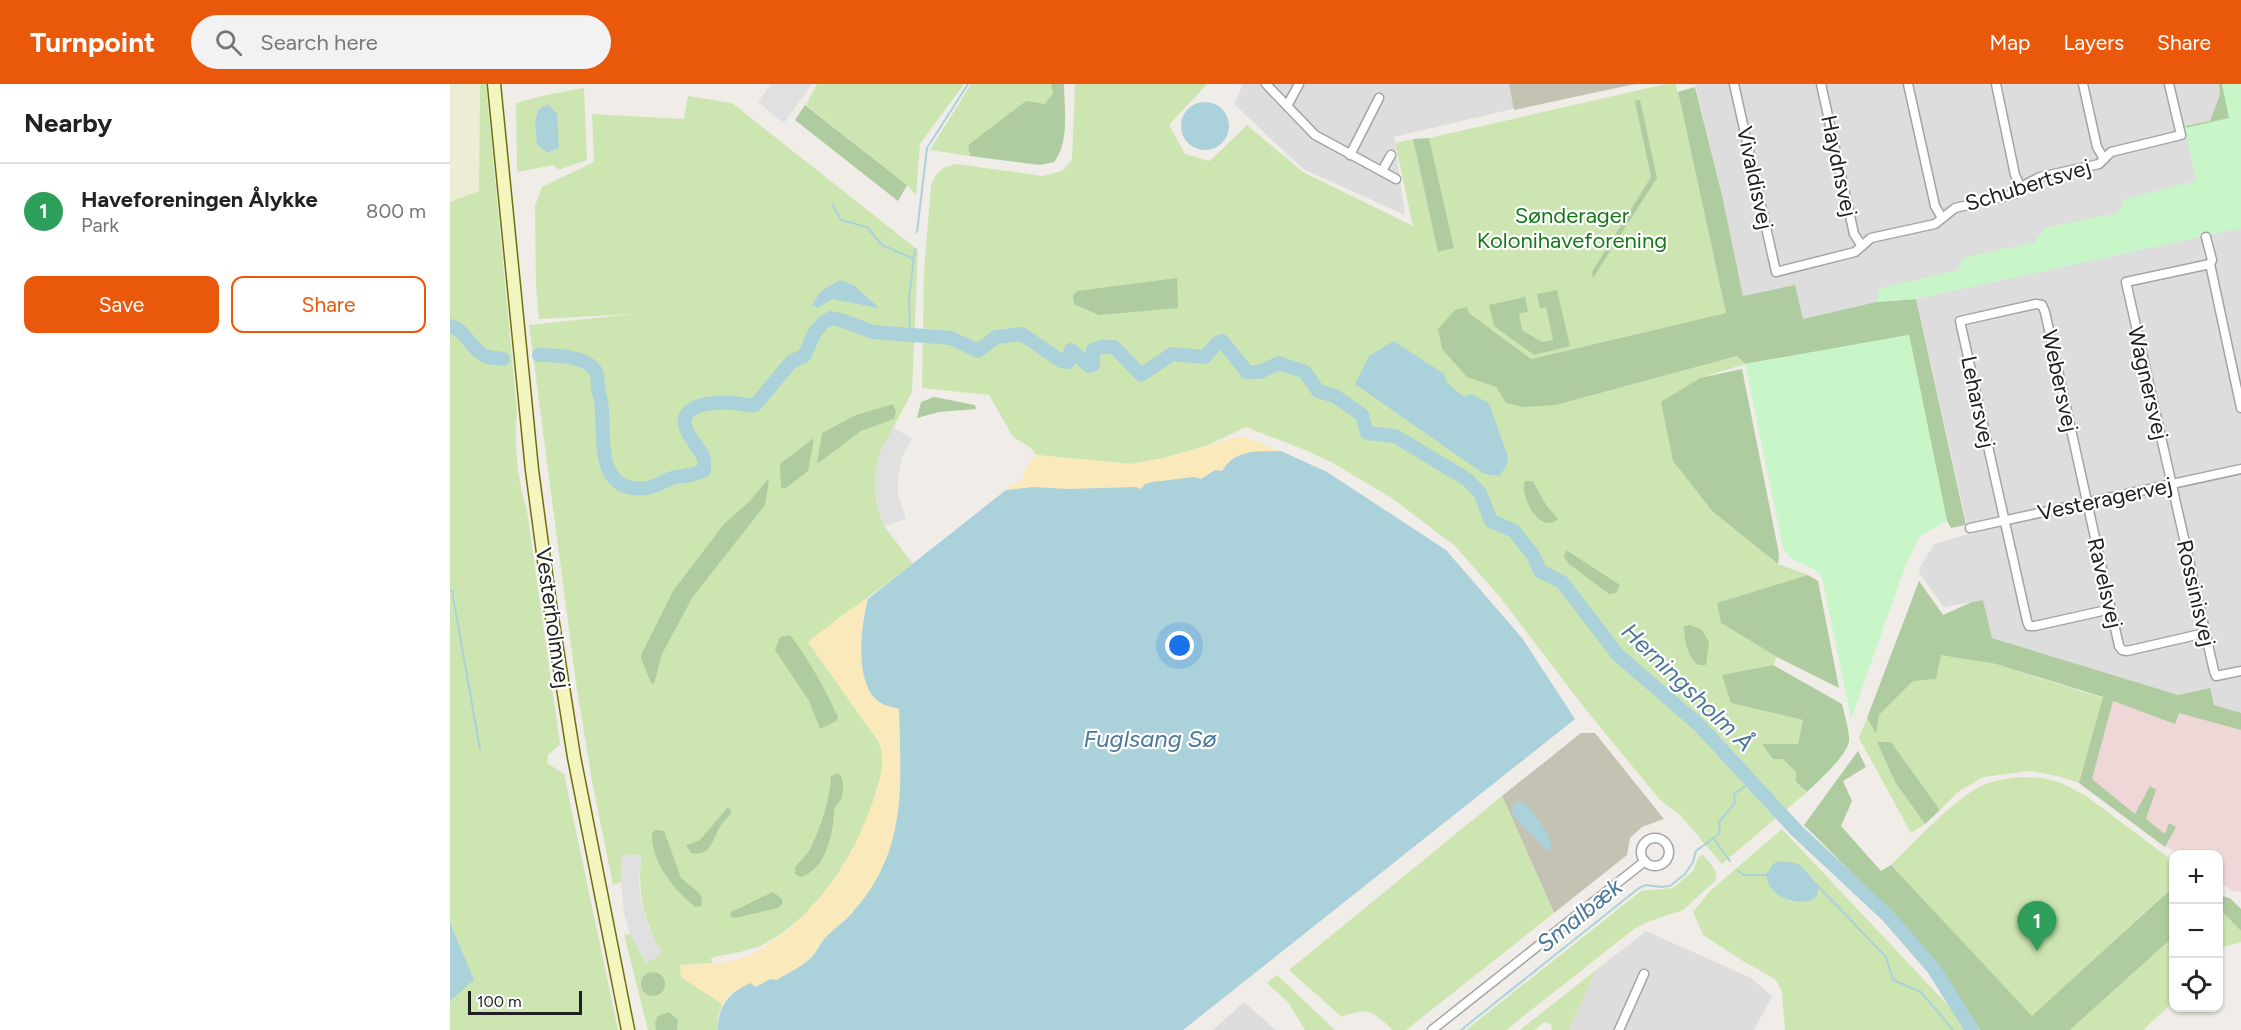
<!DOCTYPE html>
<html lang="en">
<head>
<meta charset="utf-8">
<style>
	:root { --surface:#fff; --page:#f2f2f2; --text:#222; --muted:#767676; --line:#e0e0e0; --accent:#ea580c }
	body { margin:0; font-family:Figtree,sans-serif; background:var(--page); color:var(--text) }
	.controls { position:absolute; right:18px; bottom:18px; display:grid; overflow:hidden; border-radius:12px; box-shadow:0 2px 4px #0004 }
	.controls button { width:54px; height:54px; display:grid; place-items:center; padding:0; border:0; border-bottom:2px solid var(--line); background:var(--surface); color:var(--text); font:30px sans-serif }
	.scale { position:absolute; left:18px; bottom:15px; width:114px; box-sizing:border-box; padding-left:6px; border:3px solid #202020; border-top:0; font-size:16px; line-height:21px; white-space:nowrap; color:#202020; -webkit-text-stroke:4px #fff; paint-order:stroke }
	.you { position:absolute; left:730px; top:562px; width:21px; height:21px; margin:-15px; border:4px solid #fff; border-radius:50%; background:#1a73e8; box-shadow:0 0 0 9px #1a73e833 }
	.badge { display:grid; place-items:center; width:39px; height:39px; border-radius:50%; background:var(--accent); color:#fff; font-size:20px; font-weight:700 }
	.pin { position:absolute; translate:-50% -50px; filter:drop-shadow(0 2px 3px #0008) }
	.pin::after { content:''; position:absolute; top:32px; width:21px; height:18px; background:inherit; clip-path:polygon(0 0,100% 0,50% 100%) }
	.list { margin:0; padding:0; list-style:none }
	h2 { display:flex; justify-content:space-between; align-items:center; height:78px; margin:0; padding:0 24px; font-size:26px }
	h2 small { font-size:20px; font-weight:400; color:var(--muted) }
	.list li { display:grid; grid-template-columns:39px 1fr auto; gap:18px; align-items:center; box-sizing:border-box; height:96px; padding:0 24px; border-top:2px solid var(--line) }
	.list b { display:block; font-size:22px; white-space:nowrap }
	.list p { margin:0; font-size:20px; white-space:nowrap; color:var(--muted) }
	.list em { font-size:20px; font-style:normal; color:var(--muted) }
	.actions { display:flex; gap:12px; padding:18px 24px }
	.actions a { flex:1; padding:14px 0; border:2px solid var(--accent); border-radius:12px; text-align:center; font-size:21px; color:var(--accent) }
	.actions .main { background:var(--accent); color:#fff }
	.icon { flex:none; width:33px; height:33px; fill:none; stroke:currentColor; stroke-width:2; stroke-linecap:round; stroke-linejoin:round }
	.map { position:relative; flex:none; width:1791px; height:946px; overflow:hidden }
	header { display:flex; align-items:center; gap:36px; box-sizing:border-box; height:84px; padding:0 30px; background:var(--accent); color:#fff }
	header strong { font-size:28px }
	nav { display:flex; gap:33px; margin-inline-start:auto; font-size:21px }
	.search { width:420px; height:54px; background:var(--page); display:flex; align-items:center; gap:15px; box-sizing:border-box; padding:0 21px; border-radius:33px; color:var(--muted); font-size:22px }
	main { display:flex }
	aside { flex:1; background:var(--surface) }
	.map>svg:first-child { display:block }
	.residential { fill:#dedddd }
	.commercial { fill:#efd7d8 }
	.construction { fill:#c4c3b3 }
	.farmland { fill:#ecedd4 }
	.grass { fill:#cde6b1; fill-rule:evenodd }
	.forest { fill:#aecc9f }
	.sand { fill:#faeabb }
	.park { fill:#c8f6c9 }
	.parking { fill:#e0e0e0 }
	.water { fill:#abd1da }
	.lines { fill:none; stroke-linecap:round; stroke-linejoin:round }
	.stream { stroke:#abd1da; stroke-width:2 }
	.river { stroke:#abd1da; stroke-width:14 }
	.street-casing { stroke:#a4a4a4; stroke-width:11 }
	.secondary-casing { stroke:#6a710d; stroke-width:15 }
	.street { stroke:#fff; stroke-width:8 }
	.secondary { stroke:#f5f5bf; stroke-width:12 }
	.labels { text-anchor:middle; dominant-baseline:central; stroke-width:4.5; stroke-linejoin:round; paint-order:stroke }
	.street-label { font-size:22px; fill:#202020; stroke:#fff }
	.park-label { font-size:22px; fill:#147817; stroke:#fff }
	.water-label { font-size:24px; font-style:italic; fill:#4c779a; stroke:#fff }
</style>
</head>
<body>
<header>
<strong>Turnpoint</strong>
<div class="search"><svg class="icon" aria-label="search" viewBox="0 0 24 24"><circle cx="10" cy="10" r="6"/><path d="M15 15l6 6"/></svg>Search here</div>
<nav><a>Map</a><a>Layers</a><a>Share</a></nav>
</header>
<main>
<aside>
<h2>Nearby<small></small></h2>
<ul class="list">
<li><span class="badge" style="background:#2e9e5b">1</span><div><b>Haveforeningen Ålykke</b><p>Park</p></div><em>800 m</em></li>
</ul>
<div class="actions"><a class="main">Save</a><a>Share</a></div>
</aside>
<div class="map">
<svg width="1791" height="946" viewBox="0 0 1791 946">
	<rect width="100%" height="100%" fill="#f0ece7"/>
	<g class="residential">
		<path d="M 793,0 L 1168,0 L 944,53 L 955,131 L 853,85 L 784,20 Z"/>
		<path d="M 1245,0 L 1791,0 L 1791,629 L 1764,621 L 1759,604 L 1728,611 L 1542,554 L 1533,516 L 1494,523 L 1471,492 L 1469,485 L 1484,460 L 1519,450 L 1466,215 L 1426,218 L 1353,235 L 1293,212 L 1272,111 Z"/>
		<path d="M 1196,847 L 1301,894 L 1322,912 L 1304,946 L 1119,946 L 1146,886 Z"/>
		<path d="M 794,918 L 826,946 L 763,946 Z"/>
	</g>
	<path class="commercial" d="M 1660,590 L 1728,611 L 1760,604 L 1764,621 L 1791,629 L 1791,808 L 1783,807 L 1769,798 L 1768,770 L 1727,770 L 1629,699 Z"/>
	<g class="construction">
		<path d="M 1059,0 L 1185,0 L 1064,26 Z"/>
		<path d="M 1131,649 L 1145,649 L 1214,735 L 1192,743 L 1180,754 L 1177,771 L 1104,829 L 1052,712 Z"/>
	</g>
	<path class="farmland" d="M 0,0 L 30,0 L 29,107 L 0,118 Z"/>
	<g class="grass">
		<path d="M 30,0 L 36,0 L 67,327 C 64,362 67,393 77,427 L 110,660 L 98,671 L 97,679 L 114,690 L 168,946 L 0,946 L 0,118 L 29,107 Z"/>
		<path d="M 367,0 L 514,0 L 470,60 L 466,111 L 457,101 L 356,21 Z"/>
		<path d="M 521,0 L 601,0 L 604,9 L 595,20 L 518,60 L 520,72 L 480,66 Z"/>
		<path d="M 625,0 L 757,0 L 719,41 L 735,70 L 760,77 L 797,41 L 853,88 L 963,142 L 945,59 L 963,55 L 988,168 L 1004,164 L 979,54 L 1216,0 L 1226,0 L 1276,229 L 1081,275 L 1019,229 L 1017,293 L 1046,303 L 1056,318 L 1106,321 L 1287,272 L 1295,280 L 1250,294 L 1223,377 L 1262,427 L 1328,480 L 1358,491 L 1268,519 L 1271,539 L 1327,573 L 1323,581 L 1273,591 L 1281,619 L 1354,636 L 1348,660 L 1313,660 L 1323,675 L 1333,674 L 1346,688 L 1346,698 L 1357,708 L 1272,780 L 1231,732 L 1210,716 L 1133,622 L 1049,512 L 1005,462 L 943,415 L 883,379 L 855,366 L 796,343 L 758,361 L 714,374 L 681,380 L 586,371 L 581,364 L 563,353 L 539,311 L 472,304 L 474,187 L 481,102 C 486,88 492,83 506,80 L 593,92 L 612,87 L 622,76 Z"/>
		<path d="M 134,4 L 137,76 L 108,86 L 104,81 L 67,88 L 66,19 L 96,11 Z"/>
		<path d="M 238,12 L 282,19 L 468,166 L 462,308 L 431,367 L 426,386 L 425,405 L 427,422 L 434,442 L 463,480 L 358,558 L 429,658 C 436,679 431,691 425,712 C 407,769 366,835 310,862 C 295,868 276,870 261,874 L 262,879 L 230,881 L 231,893 L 272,920 L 268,934 L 268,946 L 198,946 L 174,851 L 180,850 L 196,879 L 212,870 C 193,833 188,814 191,772 L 172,770 L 171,798 L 163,801 L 142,697 L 126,599 L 79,241 L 183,230 L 89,235 L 86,202 L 85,122 L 92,103 L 144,78 L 142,30 L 234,35 Z"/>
		<path d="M 1490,570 L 1546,580 L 1653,614 L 1629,699 L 1608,692 L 1580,687 L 1533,693 L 1508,708 L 1490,726 L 1441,658 L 1427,658 L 1445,698 L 1475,740 L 1461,749 L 1409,654 L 1417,634 L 1426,649 L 1429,631 Z"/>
		<path d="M 1569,693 L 1593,694 L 1612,699 L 1636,712 L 1723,777 L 1723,802 L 1582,933 L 1441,781 C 1465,758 1501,718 1529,703 C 1541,697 1555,695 1569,693 Z"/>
		<path d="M 1052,712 L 1104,829 L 956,946 L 943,946 C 923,928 919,922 892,933 L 839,886 Z"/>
		<path d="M 1332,745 L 1510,934 L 1517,946 L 1335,946 L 1332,908 L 1325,895 L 1293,877 L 1253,851 L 1243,828 L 1260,807 ZM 1329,777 L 1348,780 L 1366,799 L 1342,818 L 1320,804 Z"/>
		<path d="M 1252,770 C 1259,778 1270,787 1265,797 L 1233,826 L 1197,838 L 1184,845 L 1056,946 L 1016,946 L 1191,807 L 1223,804 L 1243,787 L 1248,774 Z"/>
		<path d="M 1768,825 L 1791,847 L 1791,858 L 1769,864 Z"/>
		<path d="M 1723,853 L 1723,918 L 1693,946 L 1620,946 Z"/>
		<path d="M 1146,886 L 1119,946 L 1102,946 L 1101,940 L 1094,938 L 1084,946 L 1070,946 Z"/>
		<path d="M 827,891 L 885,946 L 855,946 L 838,918 L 817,899 Z"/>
	</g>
	<g class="forest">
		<path d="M 601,0 L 614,0 C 614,24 620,58 604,78 L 590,81 L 520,72 L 518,61 L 576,17 L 595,20 L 603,9 Z"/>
		<path d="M 1769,0 L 1785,0 L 1783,33 L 1739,57 L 1736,42 L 1760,37 L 1770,11 Z"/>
		<path d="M 1245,3 L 1272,111 L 1293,212 L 1345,201 L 1353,235 L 1426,218 L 1466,215 L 1516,441 L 1501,444 L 1497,437 L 1459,251 L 1295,280 L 1287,272 L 1106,321 L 1073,323 L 1056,319 L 1046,303 L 1017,293 L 992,265 L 988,245 L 1005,226 L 1017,223 L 1019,229 L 1081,275 L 1276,229 L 1228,8 Z"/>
		<path d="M 1190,16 L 1207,94 L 1143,194 L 1142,188 L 1201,93 L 1185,17 Z"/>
		<path d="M 355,21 L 457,101 L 448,117 L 345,36 Z"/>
		<path d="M 979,54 L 1004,164 L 988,168 L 963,55 Z"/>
		<path d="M 727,194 L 728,224 L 649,231 L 624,220 L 623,212 L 627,207 Z"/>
		<path d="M 1107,206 L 1120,262 L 1084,271 L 1044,242 L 1039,221 L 1075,213 L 1078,228 L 1069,229 L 1072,246 L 1092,258 L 1103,256 L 1096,223 L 1090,225 L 1087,210 Z"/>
		<path d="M 1292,285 L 1329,470 L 1328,480 L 1262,427 L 1223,377 L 1211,318 L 1250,294 Z"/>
		<path d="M 484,313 L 525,321 L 526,325 L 489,328 L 467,334 L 471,318 Z"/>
		<path d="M 443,320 L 446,327 L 444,335 L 411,347 L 367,380 L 372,349 L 406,331 Z"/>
		<path d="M 364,354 L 358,387 L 336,404 L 331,404 L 330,380 Z"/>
		<path d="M 317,396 L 319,397 L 315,421 L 242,514 L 212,570 L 204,600 L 201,599 L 191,574 L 191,571 L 223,507 L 274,440 L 299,418 Z"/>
		<path d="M 1075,397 L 1083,397 L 1096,421 L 1108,435 C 1090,451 1069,413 1075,397 Z"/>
		<path d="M 1116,466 L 1170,501 L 1166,509 L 1159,510 L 1119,480 L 1114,473 Z"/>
		<path d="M 1358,491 L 1368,497 L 1389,604 L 1327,573 L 1271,539 L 1267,519 Z"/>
		<path d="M 1469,497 L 1493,531 L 1522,518 L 1533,516 L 1542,554 L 1728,611 L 1760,604 L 1764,621 L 1791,629 L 1791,646 L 1729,629 L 1725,640 L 1663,617 L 1642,695 L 1685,730 L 1700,702 L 1706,706 L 1696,735 L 1715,750 L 1719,739 L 1726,743 L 1715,763 L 1629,699 L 1653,613 L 1546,580 L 1491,571 L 1486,595 L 1463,597 L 1429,631 L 1426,650 L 1417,634 Z"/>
		<path d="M 1240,541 L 1252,546 L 1259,558 L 1256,581 L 1248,581 C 1237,572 1234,555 1234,542 Z"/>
		<path d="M 340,551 C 360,577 374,603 388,633 L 386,637 L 370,645 L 359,617 L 325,566 L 330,553 Z"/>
		<path d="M 1323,581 L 1392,620 C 1394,629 1400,649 1399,657 C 1397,672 1368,697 1357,708 L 1346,698 L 1346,688 L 1333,675 L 1323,675 L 1312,660 L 1348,660 L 1353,636 L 1281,619 L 1272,591 Z"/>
		<path d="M 1427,658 L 1441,658 L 1490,726 L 1475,740 L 1445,698 Z"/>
		<path d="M 1408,667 L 1416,683 L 1393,697 L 1402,717 L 1391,742 L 1431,787 L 1441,781 L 1582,932 L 1723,803 L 1723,853 L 1620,946 L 1530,946 C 1482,870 1418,804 1354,741 Z"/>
		<path d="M 388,689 C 395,695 394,707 391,715 C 389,720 385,721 384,727 C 383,751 376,785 351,793 L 345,790 L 345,783 C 350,777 356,772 360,765 C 371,743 380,716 381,692 Z"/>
		<path d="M 277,724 L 281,725 L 281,729 C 278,733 274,737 271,741 C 262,755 262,773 241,769 L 236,761 L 249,757 L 255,750 Z"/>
		<path d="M 205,746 L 214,747 L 231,794 L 249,809 L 252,815 L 251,822 L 245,823 C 224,805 201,779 202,749 Z"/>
		<path d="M 323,808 L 332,815 L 332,820 L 328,824 L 285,834 L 280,832 L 281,828 Z"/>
		<path d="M 1768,810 L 1781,815 L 1791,825 L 1791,847 L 1769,825 Z"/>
		<circle cx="203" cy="900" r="12"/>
		<path d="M 219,928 L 228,936 L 227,946 L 206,946 L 205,939 L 208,932 Z"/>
	</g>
	<g class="sand">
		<path d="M 791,352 L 831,367 C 807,368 786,364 772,387 L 765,386 L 751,395 L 702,398 L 691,405 L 686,403 C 643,409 599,401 556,406 L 562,400 L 572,397 L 575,385 L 586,371 L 681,380 L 714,374 Z"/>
		<path d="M 418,515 L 412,536 L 431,619 L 449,625 C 451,702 458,767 402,829 C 395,837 386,843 378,851 C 371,857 368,866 362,873 C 353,882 338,889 327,896 L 320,895 L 306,903 L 284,907 L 272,920 L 231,893 L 230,881 C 254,880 280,881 302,870 C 362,838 405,775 425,711 C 431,691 436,679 429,658 L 358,558 L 399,526 Z"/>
	</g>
	<g class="park">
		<path d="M 1772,0 L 1791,0 L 1791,144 L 1466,215 L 1426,218 L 1430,204 L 1506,187 L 1513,174 L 1585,158 L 1595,144 L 1668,129 L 1674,115 L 1746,97 L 1735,44 L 1779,34 Z"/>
		<path d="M 1459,251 L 1497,437 L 1470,452 L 1455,483 L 1401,635 L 1372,493 C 1360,477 1344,484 1333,464 L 1295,280 Z"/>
	</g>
	<g class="parking">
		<path d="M 321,0 L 362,0 L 334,39 L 308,18 Z"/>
		<path d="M 443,343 L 462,355 L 452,373 L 448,392 L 448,411 L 456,435 L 434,442 L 427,422 L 425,405 L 426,386 L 431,367 Z"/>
		<path d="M 172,770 L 191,772 L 189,800 L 191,818 L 198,842 L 212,870 L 196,879 L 180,850 L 174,829 L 171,798 Z"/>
	</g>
	<g class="water">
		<circle cx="755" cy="42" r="24"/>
		<path d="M 98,20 L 107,30 L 109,63 L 98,69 L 87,60 L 85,40 L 88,26 Z"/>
		<path d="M 390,196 L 405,202 L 429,224 L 382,215 L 368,224 L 362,221 L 371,207 Z"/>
		<path d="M 944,257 L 994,290 L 997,299 L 1014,313 L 1021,310 L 1039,319 L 1058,373 L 1056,383 L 1049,392 L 1034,390 L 905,300 L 919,272 Z"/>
		<path d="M 831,367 L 877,388 L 996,466 L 1072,554 L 1125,635 L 733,946 L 268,946 C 268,921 279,909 300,899 L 306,903 L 320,895 L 327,896 C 338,889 353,882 362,873 C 368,866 371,857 378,851 C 386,843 395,837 402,829 C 458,767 451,702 449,625 C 444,623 436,622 431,619 C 403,602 411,541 418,515 L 556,406 L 583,403 L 618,405 L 686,403 L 691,405 L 695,400 L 702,398 L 744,393 L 751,395 L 765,386 L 772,387 C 786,364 807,368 831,367 Z"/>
		<path d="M 1067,717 L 1075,719 C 1084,731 1100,748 1102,763 L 1098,767 L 1062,730 L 1063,721 Z"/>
		<path d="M 1329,777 C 1335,778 1343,778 1348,780 C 1353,783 1358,790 1362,794 C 1385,821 1338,826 1321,804 C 1318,801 1317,795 1316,791 L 1323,780 Z"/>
		<path d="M 0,839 L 24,896 L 0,917 Z"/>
	</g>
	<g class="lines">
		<g class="stream">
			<path d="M 382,120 L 391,136 L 417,143 L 432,161 L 464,175"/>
			<path d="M 467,148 L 477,64 L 518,0"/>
			<path d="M 460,250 L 459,214 L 465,165"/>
			<path d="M 0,507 L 2,507 L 30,665"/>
			<path d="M 1264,755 L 1280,777"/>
			<path d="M 1288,787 L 1294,791 L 1318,791"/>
			<path d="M 1365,799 L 1436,873 L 1443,896 L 1471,908 L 1503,946"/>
			<path d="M 1011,946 L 1189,804 L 1196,801 L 1211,803 L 1220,802 L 1235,790 L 1243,778 L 1246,767 L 1270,749 L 1269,738 L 1285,719 L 1284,710 L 1302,698"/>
		</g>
		<g class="river">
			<path d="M 0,242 C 17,247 22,268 38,273 C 42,274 48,274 53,275"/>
			<path d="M 89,271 C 105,271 135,272 145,286 C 148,291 148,299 148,304 C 150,312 152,319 152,327 C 154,359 147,410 197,404 C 205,403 212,398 219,395 C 230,391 243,393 254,386 C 254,382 255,376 253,372 C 246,359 218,333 249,322 C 257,319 273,318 282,319 C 290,319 296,322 305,321 L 342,277 L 354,272 L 365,248 L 373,239 L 381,234 L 391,236 L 423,248 L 501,254 L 528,267 L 546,253 L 572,250 L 611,277 L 618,278 L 621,266 L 639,282 L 643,281 L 643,266 L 651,263 L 664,263 L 691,291 L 722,270 L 755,273 L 767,259 L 772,257 L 797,288 L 810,288 L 829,279 L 855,288 L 868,307 L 885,312 L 912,331 L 917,349 L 945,352 L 1018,396 L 1030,409 L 1041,437 L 1064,447 L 1083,471 L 1090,487 L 1112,498 L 1168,571 L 1249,641 L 1347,747 L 1438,832 L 1484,885 L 1522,946"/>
		</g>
		<g class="street-casing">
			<g id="street">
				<path d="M 816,0 L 865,51 L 946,95"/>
				<path d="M 1284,0 L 1326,188 L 1405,168 L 1421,154 L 1485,140 L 1505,124 L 1565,110 L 1578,99 L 1590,93 L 1649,80 L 1661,68 L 1731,51 L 1719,0"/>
				<path d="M 1371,0 L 1404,150 L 1412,162"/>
				<path d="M 1458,0 L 1485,122 L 1492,134"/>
				<path d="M 1546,0 L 1565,91 L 1571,104"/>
				<path d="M 1633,0 L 1647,63 L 1654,75"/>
				<path d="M 837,22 L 849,0"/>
				<path d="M 900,71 L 929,14"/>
				<path d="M 932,87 L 941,71"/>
				<path d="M 1756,153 L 1762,176 L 1760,180"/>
				<path d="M 1791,324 L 1760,180 L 1676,198 L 1764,587 L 1766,592 L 1791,587"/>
				<path d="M 1520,444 L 1791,385"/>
				<path d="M 1661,525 L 1585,542 L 1579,542 L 1577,537 L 1510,237 L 1586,220 L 1592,221 L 1595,228 C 1619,339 1645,450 1669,562 L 1672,566 L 1677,567 L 1755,549"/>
				<circle cx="1205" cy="768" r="14"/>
				<path d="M 982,946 L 1195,777"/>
				<path d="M 1169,946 L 1194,890"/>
			</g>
		</g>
		<g class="secondary-casing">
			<path id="secondary" d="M 44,0 L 82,386 L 100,521 L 124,673 L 178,946"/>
		</g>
		<use href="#street" class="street"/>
		<use href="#secondary" class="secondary"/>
	</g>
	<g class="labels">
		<g class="street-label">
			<text transform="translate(1389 82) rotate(78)">Haydnsvej</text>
			<text transform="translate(1305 94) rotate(78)">Vivaldisvej</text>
			<text transform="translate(1578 101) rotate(-17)">Schubertsvej</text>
			<text transform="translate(1610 297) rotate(78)">Webersvej</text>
			<text transform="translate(1698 299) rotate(77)">Wagnersvej</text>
			<text transform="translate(1528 318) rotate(78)">Leharsvej</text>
			<text transform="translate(1655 415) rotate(-12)">Vesteragervej</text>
			<text transform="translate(1655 499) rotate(77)">Ravelsvej</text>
			<text transform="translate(1746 509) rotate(77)">Rossinisvej</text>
			<text transform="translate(103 534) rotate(82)">Vesterholmvej</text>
		</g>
		<g class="park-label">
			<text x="1122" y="131">Sønderager<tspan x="1122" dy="25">Kolonihaveforening</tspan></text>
		</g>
		<g class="water-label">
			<text transform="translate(1238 603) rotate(44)">Herningsholm Å</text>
			<text x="700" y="654">Fuglsang Sø</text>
			<text transform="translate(1129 831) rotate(-39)">Smalbæk</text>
		</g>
	</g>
</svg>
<div class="controls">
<button>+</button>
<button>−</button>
<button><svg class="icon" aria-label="locate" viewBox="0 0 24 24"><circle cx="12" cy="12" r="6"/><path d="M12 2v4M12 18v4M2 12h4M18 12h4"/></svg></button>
</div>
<div class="scale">100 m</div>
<div class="you"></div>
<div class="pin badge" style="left:1587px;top:867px;background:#2e9e5b">1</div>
</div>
</main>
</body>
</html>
